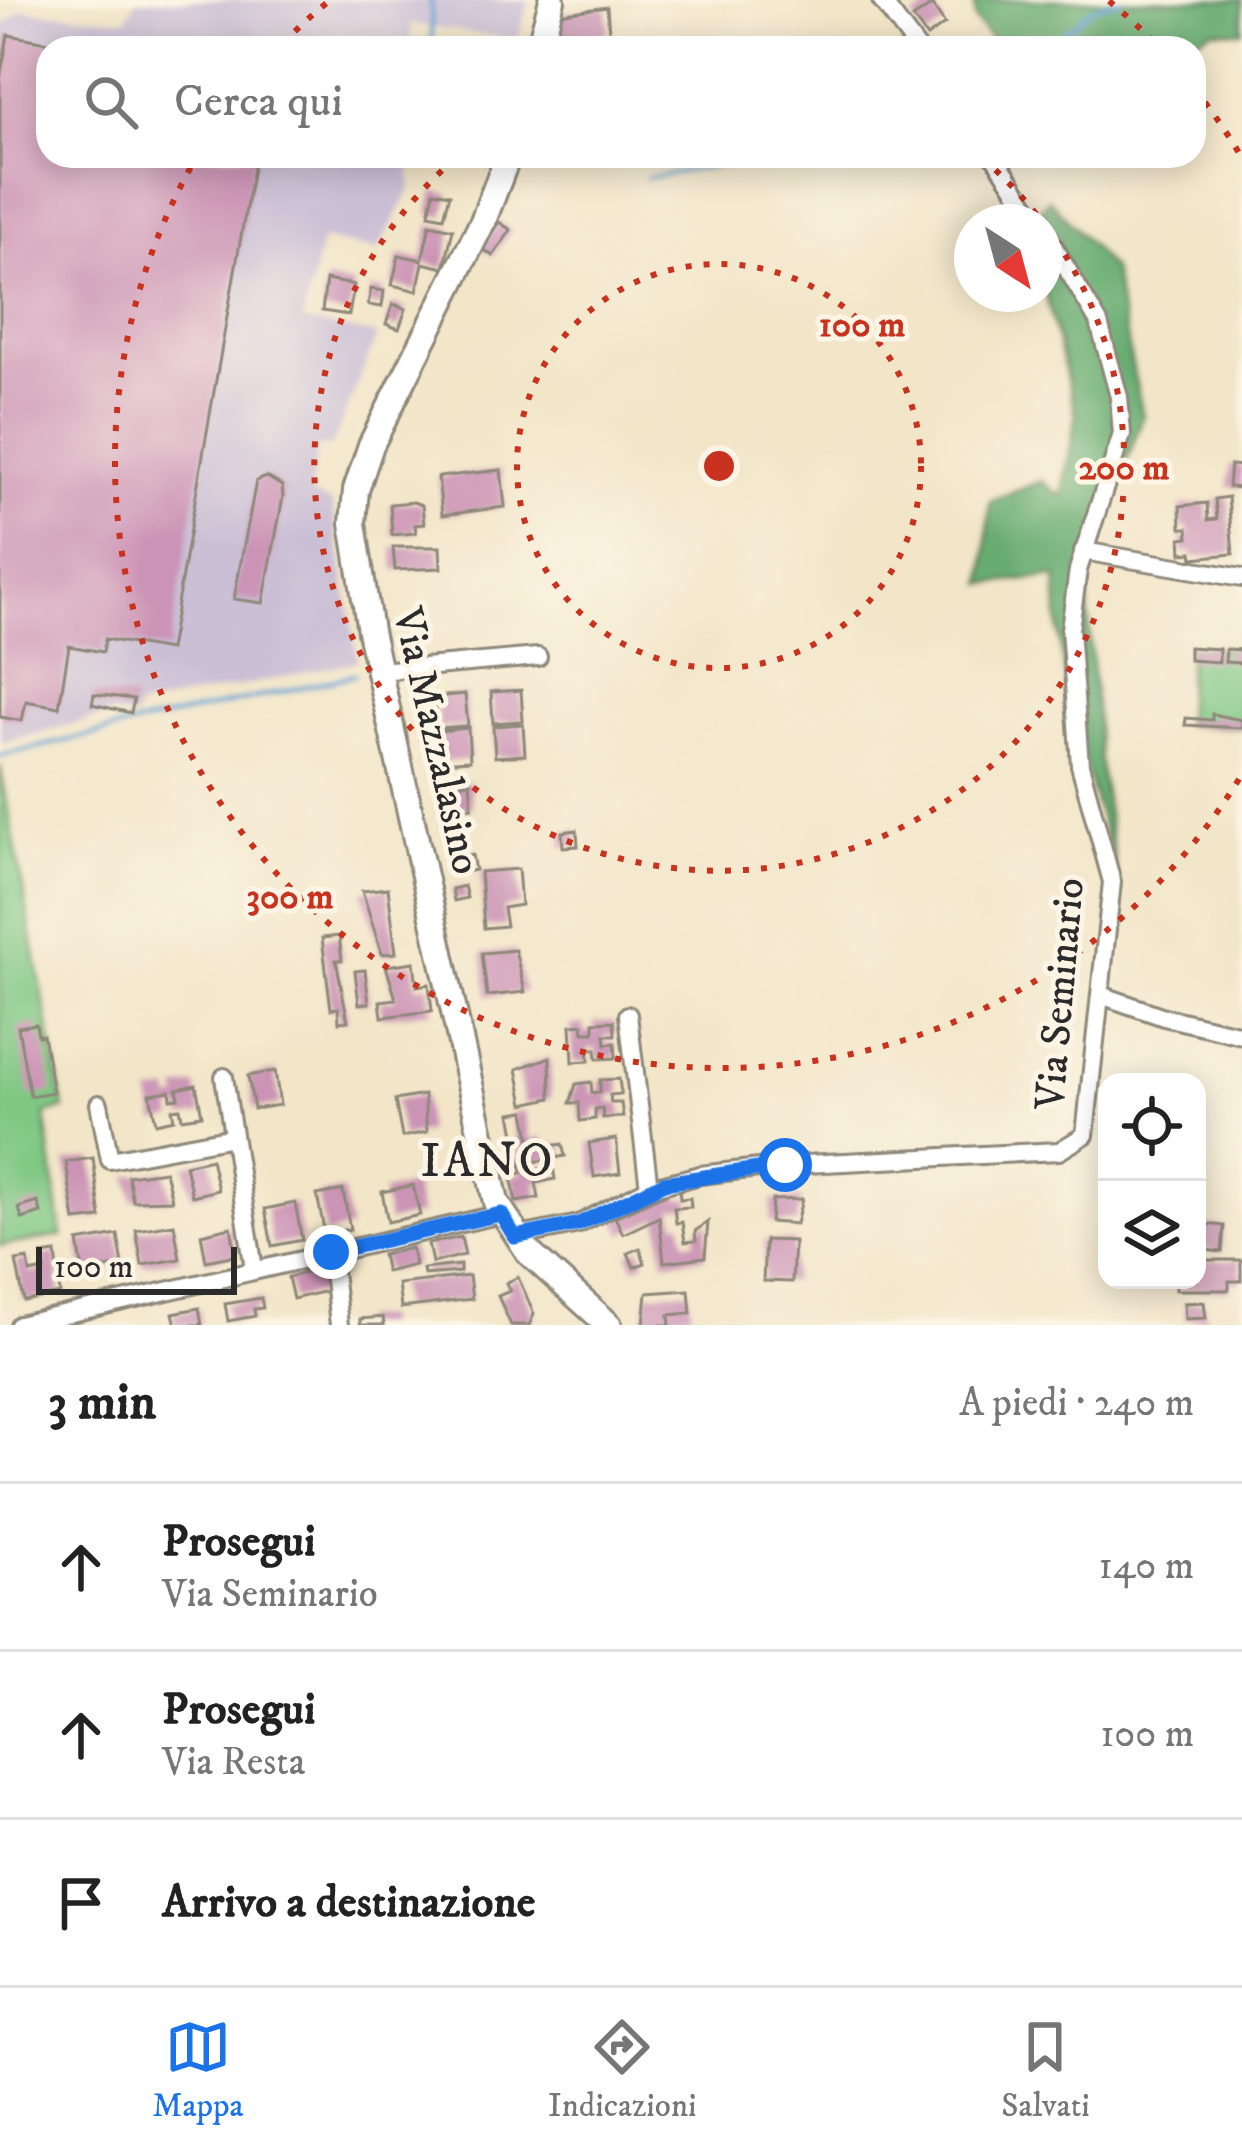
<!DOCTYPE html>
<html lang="it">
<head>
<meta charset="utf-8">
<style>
	:root { --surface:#fff; --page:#f6f6f6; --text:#222; --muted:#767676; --line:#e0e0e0; --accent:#1a73e8 }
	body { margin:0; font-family:"IM FELL DW Pica",serif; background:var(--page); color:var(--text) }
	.controls { position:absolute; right:36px; bottom:36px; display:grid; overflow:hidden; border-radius:24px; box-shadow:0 6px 30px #0003 }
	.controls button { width:108px; height:108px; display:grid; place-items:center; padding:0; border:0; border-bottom:3px solid var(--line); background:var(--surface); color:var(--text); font:60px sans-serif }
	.compass { position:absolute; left:954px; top:204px; width:108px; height:108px; border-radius:50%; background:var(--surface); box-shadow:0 6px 30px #0003; rotate:144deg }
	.scale { position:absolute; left:36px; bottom:30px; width:201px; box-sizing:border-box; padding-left:12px; border:6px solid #2b2b2b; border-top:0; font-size:33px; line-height:42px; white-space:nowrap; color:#2b2b2b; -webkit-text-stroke:9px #fcf5e5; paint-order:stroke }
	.stop { position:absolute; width:36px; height:36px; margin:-27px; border:9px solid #1a73e8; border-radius:50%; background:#fff }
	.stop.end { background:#1a73e8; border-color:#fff; box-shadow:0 3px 12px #0008 }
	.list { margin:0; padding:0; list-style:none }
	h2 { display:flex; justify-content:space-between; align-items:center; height:156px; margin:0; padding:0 48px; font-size:51px }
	h2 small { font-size:39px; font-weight:400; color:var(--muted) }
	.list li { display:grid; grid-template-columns:78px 1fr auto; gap:36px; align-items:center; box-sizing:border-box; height:168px; padding:0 48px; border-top:3px solid var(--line) }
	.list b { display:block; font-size:45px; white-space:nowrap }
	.list p { margin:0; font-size:39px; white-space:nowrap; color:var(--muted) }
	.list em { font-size:39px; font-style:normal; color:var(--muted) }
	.icon { flex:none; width:66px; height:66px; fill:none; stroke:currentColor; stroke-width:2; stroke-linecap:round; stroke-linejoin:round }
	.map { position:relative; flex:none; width:1242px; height:1325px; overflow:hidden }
	.search { position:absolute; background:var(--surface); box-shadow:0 6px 30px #0003; left:36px; right:36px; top:36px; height:132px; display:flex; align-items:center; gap:30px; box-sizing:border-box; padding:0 42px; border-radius:36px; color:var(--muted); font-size:45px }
	.sheet { height:660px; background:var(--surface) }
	nav { display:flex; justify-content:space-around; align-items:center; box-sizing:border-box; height:168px; border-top:3px solid var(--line); background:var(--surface); font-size:33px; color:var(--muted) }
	nav a { display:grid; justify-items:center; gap:6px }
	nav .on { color:var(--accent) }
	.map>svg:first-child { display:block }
	.industrial { fill:#cbbfd5 }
	.green { fill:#7fc783; stroke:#557957; stroke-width:3 }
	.forest { fill:#67ac71; stroke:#496c4e; stroke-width:3 }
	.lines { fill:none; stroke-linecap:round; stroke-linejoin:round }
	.stream { stroke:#5da0d1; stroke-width:4.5 }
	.building { fill:#cb93b5 }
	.minor-casing { stroke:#8e887a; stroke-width:22 }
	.secondary-casing { stroke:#8e887a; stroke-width:30 }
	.minor { stroke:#fff; stroke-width:16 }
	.secondary { stroke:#fff; stroke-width:24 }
	.route { stroke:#1a73e8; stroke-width:15 }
	.ring { fill:none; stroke:#c8321e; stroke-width:6; stroke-dasharray:6 12 }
	.labels { text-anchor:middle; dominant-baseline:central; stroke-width:10; stroke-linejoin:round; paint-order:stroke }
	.street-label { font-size:42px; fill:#2b2b2b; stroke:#fcf5e5 }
	.quarter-label { font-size:48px; letter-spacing:3px; fill:#2b2b2b; stroke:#fcf5e5 }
	.centre { fill:#c8321e; stroke:#fcf5e5; stroke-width:6 }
	.ring-label { font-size:36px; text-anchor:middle; font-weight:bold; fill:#c8321e; stroke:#fcf5e5; stroke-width:10; stroke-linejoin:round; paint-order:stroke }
</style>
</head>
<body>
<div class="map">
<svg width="1242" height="1325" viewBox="0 0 1242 1325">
	<rect width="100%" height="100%" fill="#fcf5e5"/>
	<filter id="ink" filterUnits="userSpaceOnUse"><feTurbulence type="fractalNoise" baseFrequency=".00833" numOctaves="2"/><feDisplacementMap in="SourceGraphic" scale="24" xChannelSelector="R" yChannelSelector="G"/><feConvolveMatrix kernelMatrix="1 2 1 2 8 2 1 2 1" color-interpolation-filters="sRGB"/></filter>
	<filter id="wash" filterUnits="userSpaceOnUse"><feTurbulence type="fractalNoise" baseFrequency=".004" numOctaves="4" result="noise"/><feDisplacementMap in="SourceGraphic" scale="48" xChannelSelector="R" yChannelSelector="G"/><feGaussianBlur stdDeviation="2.7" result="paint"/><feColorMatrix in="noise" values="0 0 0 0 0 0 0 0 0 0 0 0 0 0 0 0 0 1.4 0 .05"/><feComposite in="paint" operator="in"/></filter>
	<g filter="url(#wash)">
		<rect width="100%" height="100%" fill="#f2e5c8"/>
		<path class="industrial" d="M 136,0 L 529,0 L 518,40 L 411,24 L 410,48 L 48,48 L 48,156 L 410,156 L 411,189 L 378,250 L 322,240 L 302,321 L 377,335 L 332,446 L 317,447 L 310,494 L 332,503 L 358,661 L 138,708 L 134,719 L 112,714 L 0,743 L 0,28 L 22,10 L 126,19 Z"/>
		<g class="green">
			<path d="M 1189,647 L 1242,650 L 1242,728 L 1185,725 Z"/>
			<path d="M 0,765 L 64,1109 L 45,1114 L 62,1236 L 0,1246 Z"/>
		</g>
		<g class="forest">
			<path d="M 980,0 L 1242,0 L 1242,31 L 1213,30 L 1180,48 L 998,48 L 975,20 L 974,4 Z"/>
			<path d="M 1049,199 L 1112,270 L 1143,417 L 1085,573 L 1100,767 L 1116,872 C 1087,777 1055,677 1057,577 L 984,584 L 990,501 L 1042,481 L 1062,497 L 1076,415 L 1044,288 L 1044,222 L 1032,222 Z"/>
		</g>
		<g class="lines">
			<g class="stream">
				<path d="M 431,0 L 432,48"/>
				<path d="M 1046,48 L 1094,7 L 1120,0"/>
				<path d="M 433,156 L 433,165"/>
				<path d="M 647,178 L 773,156"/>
				<path d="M 0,756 L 355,675"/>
			</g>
		</g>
		<g id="blocks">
			<g class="building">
				<path d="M 932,5 L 945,24 L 927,37 L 913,18 Z"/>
				<path d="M 607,7 L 609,33 L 553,46 L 559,14 Z"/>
				<path d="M 8,35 L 71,46 L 48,48 L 48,156 L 255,156 L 169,650 L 105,639 L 103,652 L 69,646 L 59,707 L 26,701 L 22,721 L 0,717 L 0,79 Z"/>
				<path d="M 434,191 L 450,194 L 444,217 L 429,214 Z"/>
				<path d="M 499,222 L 511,230 L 493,256 L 481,248 Z"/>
				<path d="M 430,224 L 453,229 L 444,268 L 423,263 L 417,291 L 392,285 L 399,255 L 422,260 Z"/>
				<path d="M 326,280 L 354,285 L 349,315 L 322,311 Z"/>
				<path d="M 371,289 L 384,291 L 382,307 L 368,305 Z"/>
				<path d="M 393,304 L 406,309 L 399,329 L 386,324 Z"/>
				<path d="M 1230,465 L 1242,466 L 1242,488 L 1228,487 Z"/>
				<path d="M 501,470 L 505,507 L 442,515 L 438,477 Z"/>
				<path d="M 267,477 L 282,486 L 283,497 L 263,603 L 234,599 L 256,481 Z"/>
				<path d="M 1228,497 L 1233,554 L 1193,558 L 1192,552 L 1182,553 L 1181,538 L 1189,537 L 1188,528 L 1181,528 L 1180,506 L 1207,503 L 1208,520 L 1217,519 L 1215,499 Z"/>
				<path d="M 413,502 L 422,505 L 424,524 L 415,525 L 416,533 L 392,535 L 390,504 Z"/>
				<path d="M 393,547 L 440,547 L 441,568 L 395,570 Z"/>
				<path d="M 1189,647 L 1219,649 L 1219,662 L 1189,660 Z"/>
				<path d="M 1226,649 L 1242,650 L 1242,663 L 1225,662 Z"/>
				<path d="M 521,690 L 523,721 L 493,723 L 491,692 Z"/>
				<path d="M 94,694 L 134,699 L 131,713 L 92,704 Z"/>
				<path d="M 465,694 L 468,726 L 438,728 L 435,697 Z"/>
				<path d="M 1212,714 L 1242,720 L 1242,728 L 1185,725 L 1186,718 L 1212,720 Z"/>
				<path d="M 523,724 L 525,755 L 495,757 L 493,726 Z"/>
				<path d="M 468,728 L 470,760 L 440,762 L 438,731 Z"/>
				<path d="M 470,782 L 472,807 L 447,809 L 444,785 Z"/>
				<path d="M 577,830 L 578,846 L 563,847 L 562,832 Z"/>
				<path d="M 472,855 L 475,870 L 460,873 L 457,858 Z"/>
				<path d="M 518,869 L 521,905 L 503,908 L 506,926 L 484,928 L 480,872 Z"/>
				<path d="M 464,886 L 467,898 L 454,901 L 452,889 Z"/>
				<path d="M 388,888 L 396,953 L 382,954 L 362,891 Z"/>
				<path d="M 339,936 L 342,960 L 336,960 L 348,1021 L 339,1022 L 338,1008 L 331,1009 L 322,938 Z"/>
				<path d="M 515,950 L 525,992 L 487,996 L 482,953 Z"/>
				<path d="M 414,962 L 417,986 L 429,984 L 432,1011 L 382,1017 L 380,1001 L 396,999 L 386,966 Z"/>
				<path d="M 365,970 L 369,1003 L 359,1004 L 355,971 Z"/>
				<path d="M 614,1021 L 615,1035 L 605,1035 L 606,1044 L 615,1043 L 616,1058 L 597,1059 L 596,1049 L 588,1049 L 589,1061 L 573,1062 L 571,1025 L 583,1024 L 584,1032 L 594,1032 L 594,1022 Z"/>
				<path d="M 36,1024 L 38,1036 L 43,1035 L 53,1092 L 30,1096 L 18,1027 Z"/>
				<path d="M 550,1057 L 551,1098 L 524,1104 L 517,1069 Z"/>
				<path d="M 275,1071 L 280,1105 L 254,1109 L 248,1076 Z"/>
				<path d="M 619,1079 L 621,1094 L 610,1095 L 611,1103 L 621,1103 L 623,1117 L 603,1118 L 602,1108 L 595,1109 L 595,1119 L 580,1121 L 579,1103 L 570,1103 L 576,1084 L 591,1082 L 592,1093 L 600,1092 L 600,1080 Z"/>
				<path d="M 196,1085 L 202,1115 L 182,1118 L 180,1108 L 172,1109 L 174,1119 L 156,1123 L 150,1094 L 170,1091 L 171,1099 L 179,1098 L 177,1089 Z"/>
				<path d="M 424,1095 L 427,1132 L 402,1137 L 395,1100 Z"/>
				<path d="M 525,1111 L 530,1139 L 543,1137 L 545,1147 L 562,1144 L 565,1156 L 533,1162 L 534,1170 L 553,1166 L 555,1179 L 536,1183 L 539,1198 L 516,1202 L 511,1175 L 522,1173 L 511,1113 Z"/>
				<path d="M 616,1139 L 620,1173 L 594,1177 L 589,1143 Z"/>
				<path d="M 93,1158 L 101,1218 L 75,1221 L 66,1162 Z"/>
				<path d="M 211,1159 L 218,1190 L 192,1196 L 185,1165 Z"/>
				<path d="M 165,1171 L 172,1200 L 133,1201 L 128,1176 Z"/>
				<path d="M 413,1185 L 420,1215 L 388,1222 L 382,1192 Z"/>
				<path d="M 679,1188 L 680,1199 L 690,1198 L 691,1207 L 674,1208 L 676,1223 L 682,1222 L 685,1242 L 696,1241 L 695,1231 L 708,1222 L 705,1257 L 664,1262 L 659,1217 L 623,1234 L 615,1217 Z"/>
				<path d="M 343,1190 L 350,1229 L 325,1234 L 317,1195 Z"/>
				<path d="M 802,1199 L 796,1224 L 770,1222 L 772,1200 Z"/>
				<path d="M 38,1202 L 41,1213 L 22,1219 L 19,1208 Z"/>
				<path d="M 295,1203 L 302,1240 L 272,1246 L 265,1209 Z"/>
				<path d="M 1197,1223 L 1224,1226 L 1222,1252 L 1197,1249 Z"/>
				<path d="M 174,1224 L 180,1259 L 142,1265 L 136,1230 Z"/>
				<path d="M 231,1227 L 236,1255 L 206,1261 L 201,1234 Z"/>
				<path d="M 118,1235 L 123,1265 L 83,1272 L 78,1242 Z"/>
				<path d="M 461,1237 L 465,1255 L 432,1263 L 428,1244 Z"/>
				<path d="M 765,1240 L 794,1241 L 792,1282 L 763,1281 Z"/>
				<path d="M 411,1248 L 415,1265 L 386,1272 L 382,1255 Z"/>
				<path d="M 640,1248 L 645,1263 L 634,1267 L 628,1253 Z"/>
				<path d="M 56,1253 L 60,1294 L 24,1301 L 16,1261 L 28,1259 L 30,1273 L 45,1270 L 42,1255 Z"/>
				<path d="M 1197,1260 L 1241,1260 L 1241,1281 L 1229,1281 L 1229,1290 L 1176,1290 L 1176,1280 L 1197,1280 Z"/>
				<path d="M 460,1265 L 460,1272 L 424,1275 L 423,1269 Z"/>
				<path d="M 322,1269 L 327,1291 L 293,1299 L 288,1277 Z"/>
				<path d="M 469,1276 L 472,1299 L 401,1308 L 398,1284 Z"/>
				<path d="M 518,1277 L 534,1314 L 529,1325 L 511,1325 L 498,1296 L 510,1291 L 506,1283 Z"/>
				<path d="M 689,1290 L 691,1313 L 669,1315 L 670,1325 L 644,1325 L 647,1293 Z"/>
				<path d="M 261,1298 L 263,1308 L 254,1309 L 255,1316 L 228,1321 L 225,1304 Z"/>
				<path d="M 1204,1302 L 1206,1318 L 1185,1319 L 1184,1303 Z"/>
				<path d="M 199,1308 L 202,1325 L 176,1325 L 173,1313 Z"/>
				<path d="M 383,1317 L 384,1325 L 360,1325 L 360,1319 Z"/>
			</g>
		</g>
	</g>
	<g filter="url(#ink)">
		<use href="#blocks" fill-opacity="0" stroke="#8e887a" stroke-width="3"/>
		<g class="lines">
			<g class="minor-casing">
				<g id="minor">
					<path d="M 881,0 L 917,48"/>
					<path d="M 994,156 L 1038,222"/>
					<path d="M 1083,551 L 1242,578"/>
					<path d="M 379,671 L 538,657"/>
					<path d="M 1101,995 L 1164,1017 L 1242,1035"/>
					<path d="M 628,1015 L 649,1188"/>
					<path d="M 224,1077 L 254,1269"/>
					<path d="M 99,1104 L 110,1160 L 233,1137"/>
					<path d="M 515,1237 L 579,1224 L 649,1188 L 700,1175 L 785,1165 L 1059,1151 L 1085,1135 L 1112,882 L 1080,765 L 1070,629 L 1078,570 L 1122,434 L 1119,397 L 1099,323 L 1044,230"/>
					<path d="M 331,1252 L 339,1325"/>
					<path d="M 19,1325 L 501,1214"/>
				</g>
			</g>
			<g class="secondary-casing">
				<g id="secondary">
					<path d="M 539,48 L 552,0"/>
					<path d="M 508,156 L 483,221 L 371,445 L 356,490 L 353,523 L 370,631 L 496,1202 L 529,1253 L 609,1325"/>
				</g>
			</g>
			<use href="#minor" class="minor"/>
			<use href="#secondary" class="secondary"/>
		</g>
	</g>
	<g class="lines" filter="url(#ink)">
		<path class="route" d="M 331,1252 L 501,1214 L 515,1237 L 579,1224 L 664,1183 L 785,1165"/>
	</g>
	<g class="ring">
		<circle cx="719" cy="466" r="202"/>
		<path d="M982 158A405 405 0 0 1 1040 219M1045 225A405 405 0 1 1 456 158"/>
		<path d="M1239 779A607 607 0 0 1 196 158M282 44A607 607 0 0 1 329 1M1109 1A607 607 0 0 1 1156 44M1194 88A607 607 0 0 1 1239 153"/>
	</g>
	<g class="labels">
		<g class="street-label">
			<text transform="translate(436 741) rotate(77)">Via Mazzalasino</text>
			<text transform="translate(1061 994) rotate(-85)">Via Seminario</text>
		</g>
		<g class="quarter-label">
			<text x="488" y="1162">IANO</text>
		</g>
	</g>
	<circle cx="719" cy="466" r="18" class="centre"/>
	<g class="ring-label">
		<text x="862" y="336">100 m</text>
		<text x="1124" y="479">200 m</text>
		<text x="290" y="908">300 m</text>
	</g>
</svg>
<div class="controls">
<button><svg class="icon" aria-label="locate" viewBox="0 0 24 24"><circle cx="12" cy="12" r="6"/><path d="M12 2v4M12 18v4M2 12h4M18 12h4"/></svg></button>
<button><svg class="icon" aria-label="layers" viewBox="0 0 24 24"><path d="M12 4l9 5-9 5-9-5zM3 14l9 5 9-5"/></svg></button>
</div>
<svg class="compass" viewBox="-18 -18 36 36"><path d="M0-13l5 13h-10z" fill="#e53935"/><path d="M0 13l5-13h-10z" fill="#767676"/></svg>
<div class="scale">100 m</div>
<div class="stop" style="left:785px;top:1165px"></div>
<div class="stop end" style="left:331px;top:1252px"></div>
<div class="search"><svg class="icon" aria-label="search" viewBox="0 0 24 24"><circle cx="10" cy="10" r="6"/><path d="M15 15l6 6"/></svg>Cerca qui</div>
</div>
<section class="sheet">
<h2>3 min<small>A piedi · 240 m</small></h2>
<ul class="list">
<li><svg class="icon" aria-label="ahead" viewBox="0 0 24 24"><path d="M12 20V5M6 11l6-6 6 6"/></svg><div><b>Prosegui</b><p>Via Seminario</p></div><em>140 m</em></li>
<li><svg class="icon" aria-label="ahead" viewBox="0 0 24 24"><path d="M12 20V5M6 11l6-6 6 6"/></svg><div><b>Prosegui</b><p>Via Resta</p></div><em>100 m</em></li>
<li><svg class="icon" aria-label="arrive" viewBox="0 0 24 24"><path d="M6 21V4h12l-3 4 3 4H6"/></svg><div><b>Arrivo a destinazione</b></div></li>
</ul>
</section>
<nav>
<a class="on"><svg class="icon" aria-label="map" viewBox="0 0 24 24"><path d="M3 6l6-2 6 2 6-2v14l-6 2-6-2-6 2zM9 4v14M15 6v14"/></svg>Mappa</a>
<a><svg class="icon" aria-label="directions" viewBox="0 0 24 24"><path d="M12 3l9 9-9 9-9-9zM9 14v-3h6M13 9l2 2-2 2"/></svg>Indicazioni</a>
<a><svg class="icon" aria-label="saved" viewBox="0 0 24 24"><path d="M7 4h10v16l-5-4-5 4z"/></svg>Salvati</a>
</nav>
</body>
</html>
